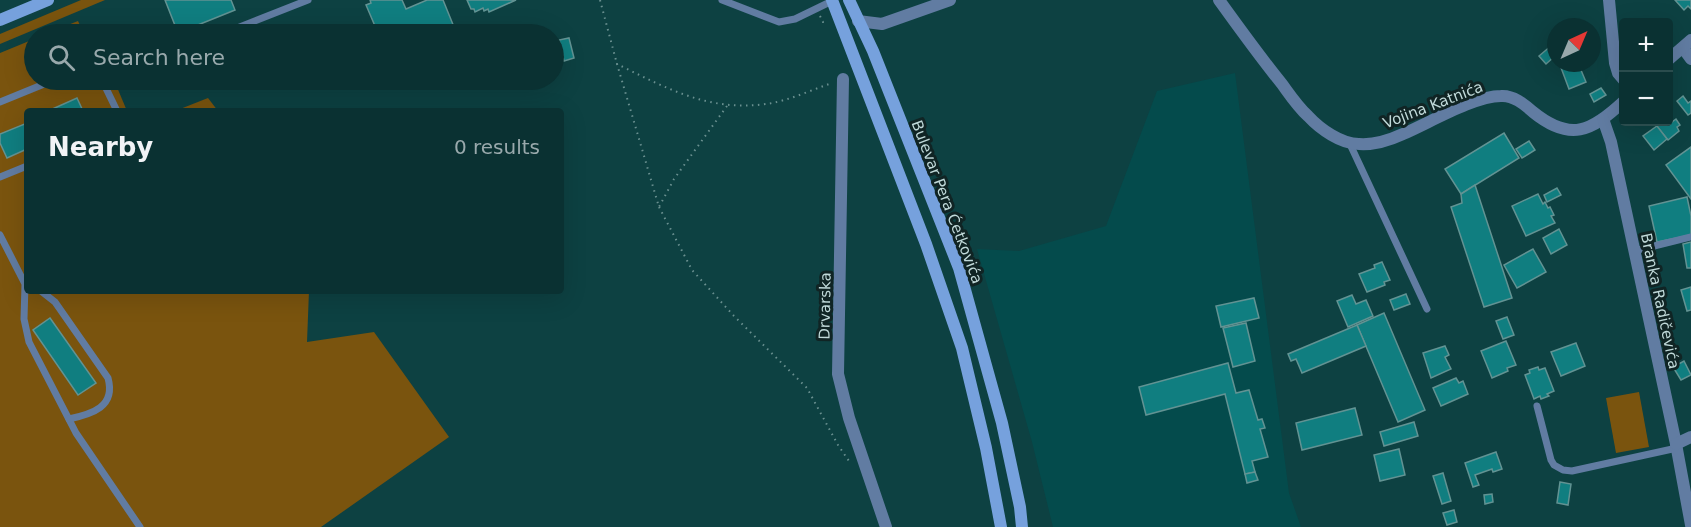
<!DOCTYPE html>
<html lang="en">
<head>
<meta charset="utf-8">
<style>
	:root { --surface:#0a3132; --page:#183d3e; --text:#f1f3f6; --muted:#99a9ac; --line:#2a4c4d }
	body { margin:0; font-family:"DejaVu Sans",sans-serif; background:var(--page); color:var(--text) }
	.controls { position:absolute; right:18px; top:18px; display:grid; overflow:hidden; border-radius:6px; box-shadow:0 6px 24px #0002 }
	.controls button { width:54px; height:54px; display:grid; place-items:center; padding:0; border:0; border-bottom:2px solid var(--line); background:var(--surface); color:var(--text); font:30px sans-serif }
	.compass { position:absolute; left:1547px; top:18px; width:54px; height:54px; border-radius:50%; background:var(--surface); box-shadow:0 6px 24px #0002; rotate:44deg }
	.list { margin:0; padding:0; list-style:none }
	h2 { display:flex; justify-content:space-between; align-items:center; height:78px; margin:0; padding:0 24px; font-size:26px }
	h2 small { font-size:20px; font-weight:400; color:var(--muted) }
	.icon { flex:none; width:33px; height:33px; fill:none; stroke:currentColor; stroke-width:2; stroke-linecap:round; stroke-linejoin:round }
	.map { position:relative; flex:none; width:1691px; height:527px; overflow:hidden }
	.search { position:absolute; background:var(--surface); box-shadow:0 6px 24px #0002; left:24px; top:24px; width:540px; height:66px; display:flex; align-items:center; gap:15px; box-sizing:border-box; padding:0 21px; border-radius:33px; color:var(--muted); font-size:22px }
	.panel { position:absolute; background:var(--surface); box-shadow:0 6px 24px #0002; left:24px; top:108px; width:540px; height:186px; border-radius:6px }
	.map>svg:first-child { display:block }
	.built { fill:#044b4c }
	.green { fill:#7a540e }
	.building { fill:#107e80; stroke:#629393; stroke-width:1.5 }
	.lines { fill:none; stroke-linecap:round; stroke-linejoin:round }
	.path { stroke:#6a9090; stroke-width:2; stroke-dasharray:1.5 4.5; stroke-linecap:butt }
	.service { stroke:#617ca2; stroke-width:7 }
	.minor { stroke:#617ca2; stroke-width:12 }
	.secondary { stroke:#76a1dd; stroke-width:12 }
	.labels { text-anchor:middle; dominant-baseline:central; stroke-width:6; stroke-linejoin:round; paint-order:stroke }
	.street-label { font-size:15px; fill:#c0d9d9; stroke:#102424 }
</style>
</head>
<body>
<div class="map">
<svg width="1691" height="527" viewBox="0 0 1691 527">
	<rect width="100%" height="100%" fill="#0d4142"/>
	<path class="built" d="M 1235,73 L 1289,493 L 1301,527 L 1053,527 L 1032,442 L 977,249 L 1019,251 L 1106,226 L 1157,91 Z"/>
	<g class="green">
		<path d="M 81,0 L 105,0 L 0,44 L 0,34 Z"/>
		<path d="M 78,21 L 84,34 L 45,34 Z"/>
		<path d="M 34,39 L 34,80 L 114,80 L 127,111 L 27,111 L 27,291 L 309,291 L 307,342 L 374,332 L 449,437 L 321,527 L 0,527 L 0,53 Z"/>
		<path d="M 208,98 L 218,111 L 175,111 Z"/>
		<path d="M 1639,392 L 1649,447 L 1616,453 L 1606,398 Z"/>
	</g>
	<g class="building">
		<path d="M 165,0 L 231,0 L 235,10 L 178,33 Z"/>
		<path d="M 370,0 L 402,0 L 406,9 L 427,0 L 443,0 L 454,27 L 435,34 L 382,34 L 381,32 L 378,33 L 366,5 L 371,3 Z"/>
		<path d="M 467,0 L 516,0 L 489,12 L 488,9 L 484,11 L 483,8 L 475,12 L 474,9 L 471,9 Z"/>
		<path d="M 1675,0 L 1691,0 L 1691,9 L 1688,6 L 1684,10 Z"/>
		<path d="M 569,38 L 574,58 L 564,61 L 559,40 Z"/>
		<path d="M 1552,45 L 1556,50 L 1556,55 L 1546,64 L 1539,56 Z"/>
		<path d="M 1565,63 L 1578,63 L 1586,82 L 1569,89 L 1560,65 Z"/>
		<path d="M 1601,88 L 1606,95 L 1594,102 L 1590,94 Z"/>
		<path d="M 1683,96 L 1688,103 L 1691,101 L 1691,113 L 1688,115 L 1677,101 Z"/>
		<path d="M 77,98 L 83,111 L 48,111 Z"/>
		<path d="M 1668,117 L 1672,122 L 1676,119 L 1680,125 L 1677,127 L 1679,131 L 1668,140 L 1655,124 L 1658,122 L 1668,122 Z"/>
		<path d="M 27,123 L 27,149 L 7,158 L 0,143 L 0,134 Z"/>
		<path d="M 1657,126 L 1667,139 L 1654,150 L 1643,136 Z"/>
		<path d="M 1504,133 L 1519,158 L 1461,194 L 1445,169 Z"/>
		<path d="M 1529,141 L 1535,150 L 1522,158 L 1516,149 Z"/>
		<path d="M 1691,147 L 1691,199 L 1666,165 Z"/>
		<path d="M 1475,185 L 1512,298 L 1484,307 L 1451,207 L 1462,203 L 1461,194 Z"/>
		<path d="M 1557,188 L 1561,195 L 1547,202 L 1544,195 Z"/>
		<path d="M 1538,194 L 1543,204 L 1545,202 L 1548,208 L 1550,207 L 1554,215 L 1551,216 L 1555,223 L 1526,236 L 1512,206 Z"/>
		<path d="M 1687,197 L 1691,216 L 1691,235 L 1657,242 L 1649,206 Z"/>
		<path d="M 1559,229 L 1567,245 L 1551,254 L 1543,238 Z"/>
		<path d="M 1691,242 L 1691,268 L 1687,268 L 1683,244 Z"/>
		<path d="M 1533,249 L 1546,272 L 1517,288 L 1504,265 Z"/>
		<path d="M 1382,262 L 1390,280 L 1384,282 L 1385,285 L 1367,292 L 1359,274 L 1375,268 L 1374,265 Z"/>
		<path d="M 1691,287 L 1691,310 L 1687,311 L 1681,290 Z"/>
		<path d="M 1406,294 L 1410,304 L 1394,310 L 1390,300 Z"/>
		<path d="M 1352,295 L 1356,304 L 1366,300 L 1373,316 L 1348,327 L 1337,301 Z"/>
		<path d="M 1254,298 L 1259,318 L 1221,327 L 1216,306 Z"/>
		<path d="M 1384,313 L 1425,410 L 1398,422 L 1357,325 Z"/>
		<path d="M 1507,317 L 1514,335 L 1503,339 L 1496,321 Z"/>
		<path d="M 50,318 L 96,383 L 78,395 L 33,330 Z"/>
		<path d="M 1246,323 L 1255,361 L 1233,367 L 1223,328 Z"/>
		<path d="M 1357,325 L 1366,346 L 1302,373 L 1296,359 L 1291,361 L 1288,354 Z"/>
		<path d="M 1506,341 L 1516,365 L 1507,368 L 1508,371 L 1492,378 L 1481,351 Z"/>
		<path d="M 1576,343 L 1585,366 L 1561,376 L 1551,352 Z"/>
		<path d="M 1445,346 L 1449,355 L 1445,357 L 1451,369 L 1431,378 L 1423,353 Z"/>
		<path d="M 1684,361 L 1691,375 L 1681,380 L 1673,367 Z"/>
		<path d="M 1228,363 L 1236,393 L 1249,390 L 1258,420 L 1262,419 L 1265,428 L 1260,429 L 1268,457 L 1252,461 L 1255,472 L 1245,474 L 1225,394 L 1146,415 L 1139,387 Z"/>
		<path d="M 1538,367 L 1539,370 L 1545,368 L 1554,391 L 1547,394 L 1549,396 L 1541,399 L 1540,396 L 1534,399 L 1525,375 L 1530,373 L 1529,370 Z"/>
		<path d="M 1456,378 L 1459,383 L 1463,381 L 1468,394 L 1441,406 L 1433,388 Z"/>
		<path d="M 1355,408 L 1362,435 L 1302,450 L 1296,423 Z"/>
		<path d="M 1414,422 L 1418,436 L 1384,446 L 1380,432 Z"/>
		<path d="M 1399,449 L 1405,475 L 1380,481 L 1374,455 Z"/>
		<path d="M 1496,452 L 1502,469 L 1493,472 L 1492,469 L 1475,475 L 1479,485 L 1473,487 L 1465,463 Z"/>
		<path d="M 1255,472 L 1258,480 L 1247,483 L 1245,474 Z"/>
		<path d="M 1443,473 L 1451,501 L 1442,504 L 1433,476 Z"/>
		<path d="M 1560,482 L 1571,484 L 1568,505 L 1557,503 Z"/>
		<path d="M 1492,494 L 1493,502 L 1485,504 L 1484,495 Z"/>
		<path d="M 1454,510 L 1457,522 L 1447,525 L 1443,513 Z"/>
	</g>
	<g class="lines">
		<g class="path">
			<path d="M 600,0 L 617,64"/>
			<path d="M 820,16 L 823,22 L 828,21"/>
			<path d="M 727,106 L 674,179 L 659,207 L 617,64 C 666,88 709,112 766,104 C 788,101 811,90 832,83"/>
			<path d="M 659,207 L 692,270 L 734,316 L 807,388 L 838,445 L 851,464"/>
		</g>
		<g class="service">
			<path d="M 722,0 L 779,22 L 795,19 L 834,0"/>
			<path d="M 222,34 L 308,0"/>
			<path d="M 102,80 L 117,111"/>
			<path d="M 0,102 L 54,80"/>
			<path d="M 1349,142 L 1427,309"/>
			<path d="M 0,177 L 27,166"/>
			<path d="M 0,235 L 25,284 L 24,319 L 29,342 L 76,433 L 140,527"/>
			<path d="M 1634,251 L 1691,237"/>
			<path d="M 41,291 L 55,302 L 108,378 C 116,407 92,414 69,419"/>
			<path d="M 1537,406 L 1551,460 L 1554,465 L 1563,470 L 1572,471 L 1677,448"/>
		</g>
		<g class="minor">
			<path d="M 1219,0 C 1240,29 1260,57 1282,84 C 1290,95 1298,107 1308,116 C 1320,129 1341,144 1359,144 C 1373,145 1390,140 1403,134 C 1429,123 1474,96 1501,96 C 1513,95 1524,104 1533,112 C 1570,142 1591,132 1624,101"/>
			<path d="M 1609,0 L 1615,63 L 1618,73 L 1624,80"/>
			<path d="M 858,21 L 882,24 L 950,0"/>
			<path d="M 1683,48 L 1691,59"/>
			<path d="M 1668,60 L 1691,40"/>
			<path d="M 843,79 L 838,374 L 849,418 L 886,527"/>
			<path d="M 1603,119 L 1611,142 L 1676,444 L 1691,525"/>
			<path d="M 1676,444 L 1691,437"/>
		</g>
		<g class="secondary">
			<path d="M 832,0 L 926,244 L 962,348 L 986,448 L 1001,527"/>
			<path d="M 849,0 L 873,51 L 959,268 L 1002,423 L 1020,507 L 1022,527"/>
			<path d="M 0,20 L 48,0"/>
		</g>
	</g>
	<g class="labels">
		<g class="street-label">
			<text transform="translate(1433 105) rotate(-21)">Vojina Katnića</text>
			<text transform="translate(947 202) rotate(69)">Bulevar Pera Ćetkovića</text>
			<text transform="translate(1660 301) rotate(78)">Branka Radičevića</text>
			<text transform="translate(825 306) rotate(-89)">Drvarska</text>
		</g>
	</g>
</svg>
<div class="controls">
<button>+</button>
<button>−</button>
</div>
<svg class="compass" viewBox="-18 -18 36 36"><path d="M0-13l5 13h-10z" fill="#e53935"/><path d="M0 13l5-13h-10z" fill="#99a9ac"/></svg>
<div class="search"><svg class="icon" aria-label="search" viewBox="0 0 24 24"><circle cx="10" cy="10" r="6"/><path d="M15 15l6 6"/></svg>Search here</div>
<section class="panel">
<h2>Nearby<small>0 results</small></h2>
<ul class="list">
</ul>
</section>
</div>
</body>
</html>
